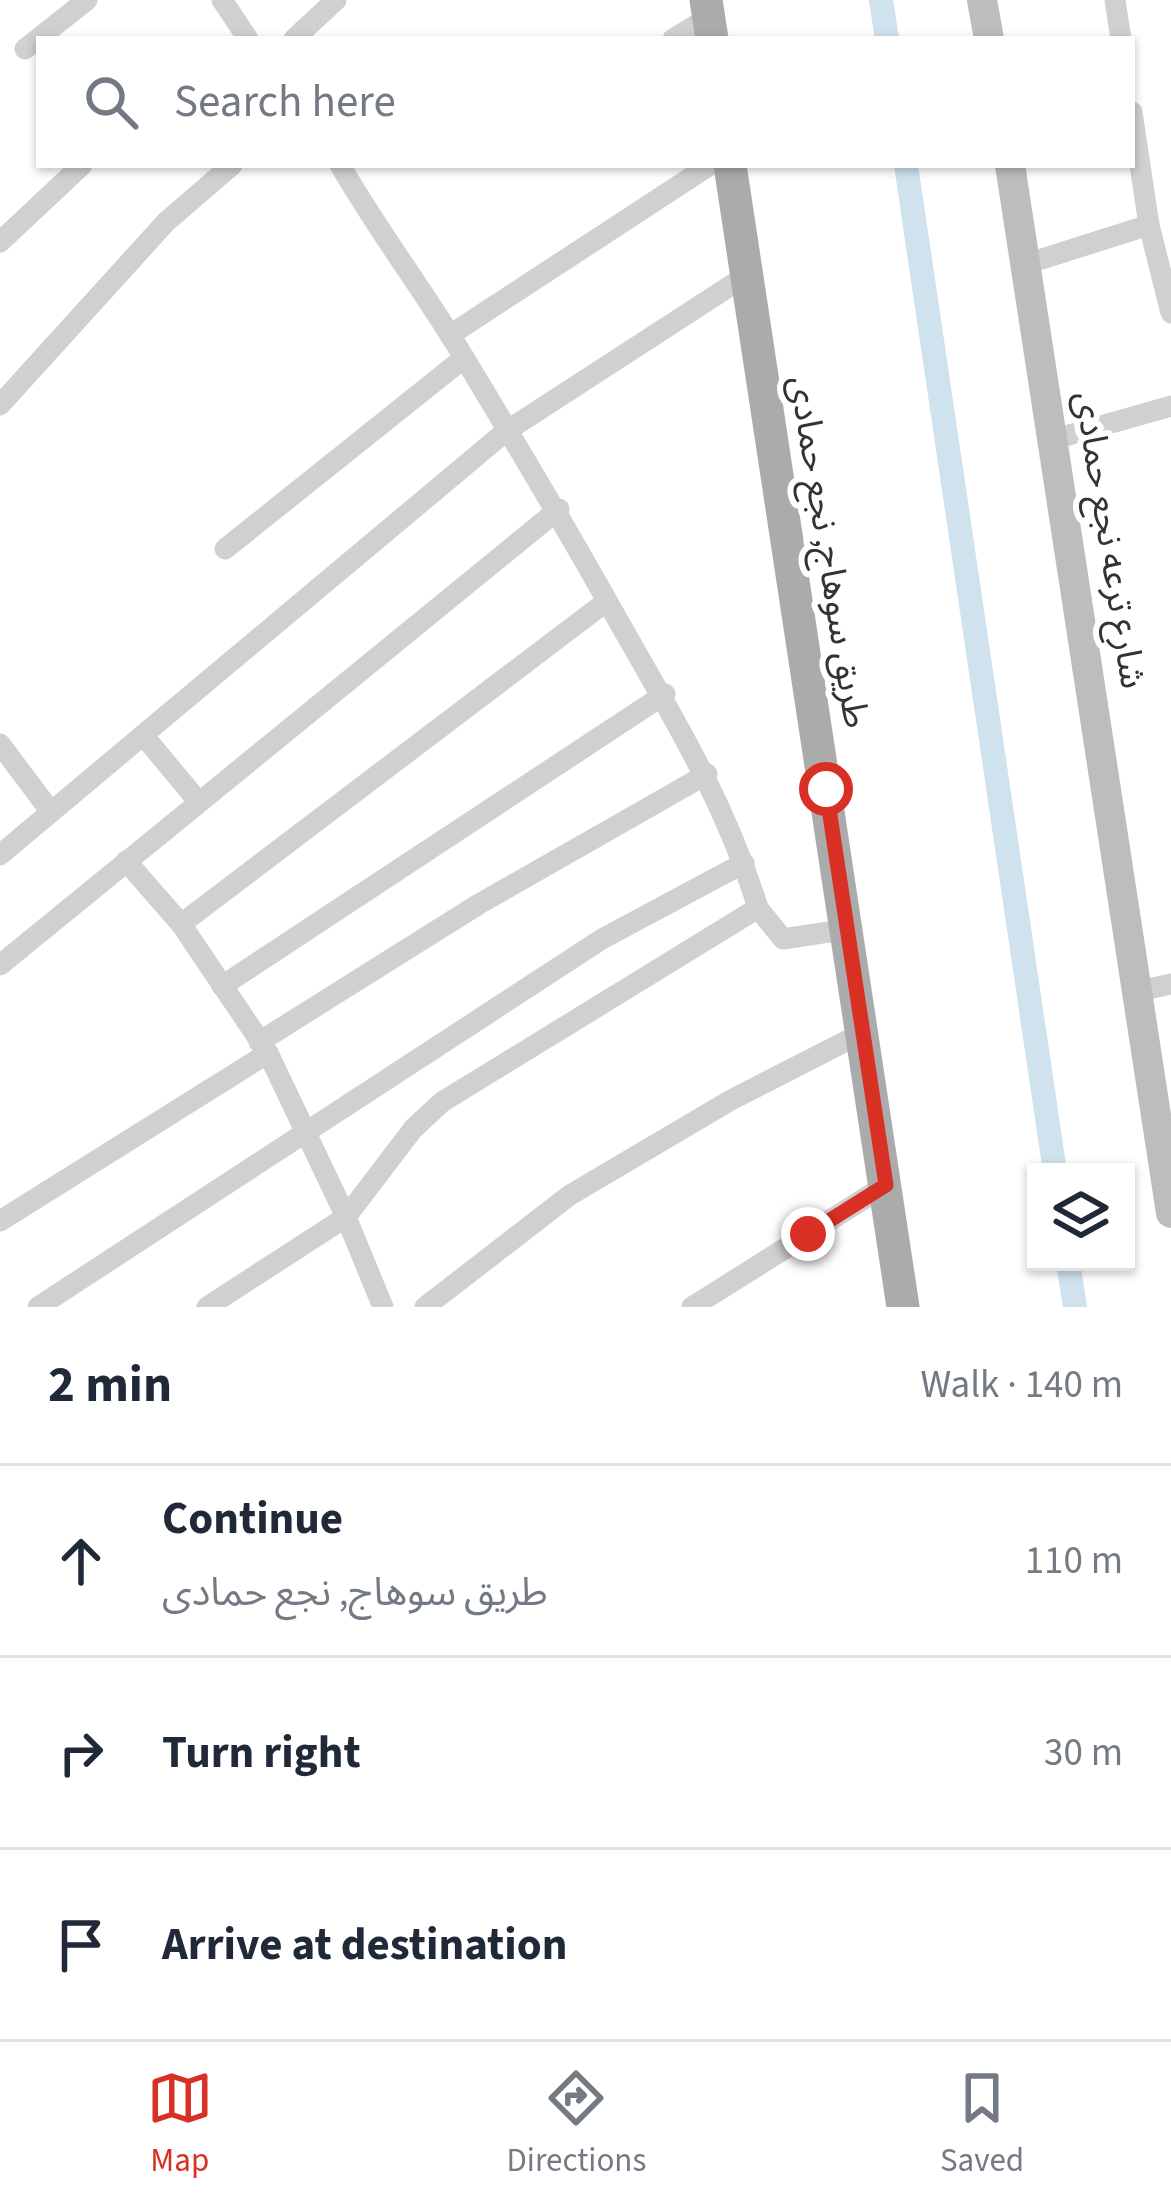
<!DOCTYPE html>
<html lang="en">
<head>
<meta charset="utf-8">
<style>
	:root { --surface:#fff; --page:#f6f6f7; --text:#1f2937; --muted:#747a83; --line:#e0e1e3; --accent:#d93025 }
	body { margin:0; font-family:"Source Sans 3","Noto Sans Arabic",sans-serif; background:var(--page); color:var(--text) }
	.controls { position:absolute; right:36px; bottom:36px; display:grid; overflow:hidden; border-radius:0px; box-shadow:0 3px 9px #0004 }
	.controls button { width:108px; height:108px; display:grid; place-items:center; padding:0; border:0; border-bottom:3px solid var(--line); background:var(--surface); color:var(--text); font:60px sans-serif }
	.stop { position:absolute; width:36px; height:36px; margin:-27px; border:9px solid #d93025; border-radius:50%; background:#fff }
	.stop.end { background:#d93025; border-color:#fff; box-shadow:0 3px 12px #0008 }
	.list { margin:0; padding:0; list-style:none }
	h2 { display:flex; justify-content:space-between; align-items:center; height:156px; margin:0; padding:0 48px; font-size:51px }
	h2 small { font-size:39px; font-weight:400; color:var(--muted) }
	.list li { display:grid; grid-template-columns:78px 1fr auto; gap:36px; align-items:center; box-sizing:border-box; height:192px; padding:0 48px; border-top:3px solid var(--line) }
	.list b { display:block; font-size:45px; white-space:nowrap }
	.list p { margin:0; font-size:39px; white-space:nowrap; color:var(--muted) }
	.list em { font-size:39px; font-style:normal; color:var(--muted) }
	.icon { flex:none; width:66px; height:66px; fill:none; stroke:currentColor; stroke-width:2; stroke-linecap:round; stroke-linejoin:round }
	.map { position:relative; flex:none; width:1171px; height:1307px; overflow:hidden }
	.search { position:absolute; background:var(--surface); box-shadow:0 3px 9px #0004; left:36px; right:36px; top:36px; height:132px; display:flex; align-items:center; gap:30px; box-sizing:border-box; padding:0 42px; border-radius:0px; color:var(--muted); font-size:45px }
	.sheet { height:732px; background:var(--surface) }
	nav { display:flex; justify-content:space-around; align-items:center; box-sizing:border-box; height:168px; border-top:3px solid var(--line); background:var(--surface); font-size:33px; color:var(--muted) }
	nav a { display:grid; justify-items:center; gap:6px }
	nav .on { color:var(--accent) }
	.map>svg:first-child { display:block }
	.lines { fill:none; stroke-linecap:round; stroke-linejoin:round }
	.canal { stroke:#cfe2ee; stroke-width:24 }
	.street { stroke:#d0d0d0; stroke-width:21 }
	.secondary { stroke:#bdbdbd; stroke-width:30 }
	.primary { stroke:#ababab; stroke-width:33 }
	.route { stroke:#d93025; stroke-width:15 }
	.labels { text-anchor:middle; dominant-baseline:central; stroke-width:12; stroke-linejoin:round; paint-order:stroke }
	.street-label { font-size:36px; fill:#333; stroke:#fff }
</style>
</head>
<body>
<div class="map">
<svg width="1171" height="1307" viewBox="0 0 1171 1307">
	<rect width="100%" height="100%" fill="#fff"/>
	<g class="lines">
		<g class="canal">
			<path d="M 881,0 L 887,39"/>
			<path d="M 906,165 L 1055,1172"/>
			<path d="M 1068,1262 L 1075,1307"/>
		</g>
		<g class="street">
			<path d="M 222,0 L 248,39"/>
			<path d="M 1115,0 L 1121,39"/>
			<path d="M 294,39 L 336,0"/>
			<path d="M 673,39 L 708,18"/>
			<path d="M 25,49 L 87,0"/>
			<path d="M 1132,112 L 1149,225 L 1171,313"/>
			<path d="M 340,165 C 378,231 424,291 463,356 C 512,437 560,517 606,599 C 664,703 722,792 758,908"/>
			<path d="M 0,242 L 82,165"/>
			<path d="M 1026,264 L 1149,225"/>
			<path d="M 450,335 L 710,165"/>
			<path d="M 0,405 L 166,222 L 232,165"/>
			<path d="M 1055,439 L 1171,406"/>
			<path d="M 225,549 L 464,358"/>
			<path d="M 0,744 L 51,812"/>
			<path d="M 197,800 L 143,735 L 505,432 L 747,275"/>
			<path d="M 0,855 L 143,735"/>
			<path d="M 126,861 L 181,924 L 268,1053 L 346,1217 L 413,1129 L 442,1102 L 758,908 L 783,939 L 848,929"/>
			<path d="M 181,924 L 607,601"/>
			<path d="M 0,965 L 559,509"/>
			<path d="M 222,986 L 665,694"/>
			<path d="M 1139,991 L 1171,984"/>
			<path d="M 259,1042 L 479,904 L 707,774"/>
			<path d="M 0,1221 L 268,1053"/>
			<path d="M 38,1307 L 602,939 L 744,863"/>
			<path d="M 207,1307 L 346,1217 L 383,1307"/>
			<path d="M 425,1307 L 570,1195 L 731,1100 L 862,1033"/>
			<path d="M 692,1307 L 886,1185"/>
		</g>
		<g class="secondary">
			<path d="M 982,0 L 989,39"/>
			<path d="M 1010,165 L 1171,1213"/>
		</g>
		<g class="primary">
			<path d="M 706,0 L 712,39"/>
			<path d="M 730,165 L 903,1307"/>
		</g>
	</g>
	<g class="lines">
		<path class="route" d="M 808,1234 L 886,1185 L 826,789"/>
	</g>
	<g class="labels">
		<g class="street-label">
			<text transform="translate(1110 540) rotate(81)">شارع ترعه نجع حمادى</text>
			<text transform="translate(829 552) rotate(81)">طريق سوهاج, نجع حمادى</text>
		</g>
	</g>
</svg>
<div class="controls">
<button><svg class="icon" aria-label="layers" viewBox="0 0 24 24"><path d="M12 4l9 5-9 5-9-5zM3 14l9 5 9-5"/></svg></button>
</div>
<div class="stop" style="left:826px;top:789px"></div>
<div class="stop end" style="left:808px;top:1234px"></div>
<div class="search"><svg class="icon" aria-label="search" viewBox="0 0 24 24"><circle cx="10" cy="10" r="6"/><path d="M15 15l6 6"/></svg>Search here</div>
</div>
<section class="sheet">
<h2>2 min<small>Walk · 140 m</small></h2>
<ul class="list">
<li><svg class="icon" aria-label="ahead" viewBox="0 0 24 24"><path d="M12 20V5M6 11l6-6 6 6"/></svg><div><b>Continue</b><p>طريق سوهاج, نجع حمادى</p></div><em>110 m</em></li>
<li><svg class="icon" aria-label="right" viewBox="0 0 24 24"><path d="M7 20v-9h11M14 6l5 5-5 5"/></svg><div><b>Turn right</b></div><em>30 m</em></li>
<li><svg class="icon" aria-label="arrive" viewBox="0 0 24 24"><path d="M6 21V4h12l-3 4 3 4H6"/></svg><div><b>Arrive at destination</b></div></li>
</ul>
</section>
<nav>
<a class="on"><svg class="icon" aria-label="map" viewBox="0 0 24 24"><path d="M3 6l6-2 6 2 6-2v14l-6 2-6-2-6 2zM9 4v14M15 6v14"/></svg>Map</a>
<a><svg class="icon" aria-label="directions" viewBox="0 0 24 24"><path d="M12 3l9 9-9 9-9-9zM9 14v-3h6M13 9l2 2-2 2"/></svg>Directions</a>
<a><svg class="icon" aria-label="saved" viewBox="0 0 24 24"><path d="M7 4h10v16l-5-4-5 4z"/></svg>Saved</a>
</nav>
</body>
</html>
